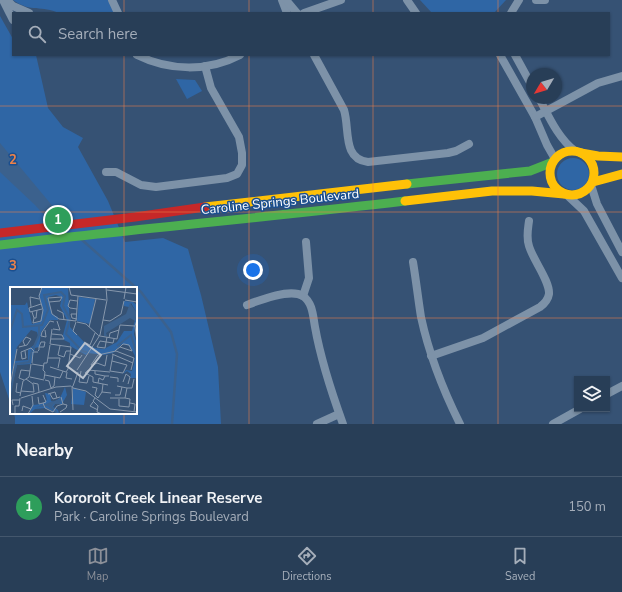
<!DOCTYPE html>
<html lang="en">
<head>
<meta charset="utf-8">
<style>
	:root { --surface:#283e57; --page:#344961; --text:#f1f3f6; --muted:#a5aeba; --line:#44576d; --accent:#8c9099 }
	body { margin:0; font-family:"Nunito Sans",sans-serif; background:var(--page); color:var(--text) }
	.controls { position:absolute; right:12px; bottom:12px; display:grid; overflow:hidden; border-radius:0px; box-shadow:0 1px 3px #0004 }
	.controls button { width:36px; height:36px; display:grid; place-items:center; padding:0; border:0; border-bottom:1px solid var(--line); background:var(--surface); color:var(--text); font:20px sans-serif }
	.compass { position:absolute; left:526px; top:68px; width:36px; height:36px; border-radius:50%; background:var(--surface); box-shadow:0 1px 3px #0004; rotate:232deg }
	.you { position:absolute; left:253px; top:270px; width:14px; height:14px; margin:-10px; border:3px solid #fff; border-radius:50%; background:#1a73e8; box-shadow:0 0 0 6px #1a73e833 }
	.badge { display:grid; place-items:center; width:26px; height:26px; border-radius:50%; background:var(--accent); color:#fff; font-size:13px; font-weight:700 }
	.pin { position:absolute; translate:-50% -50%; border:2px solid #fff; box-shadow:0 1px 4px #0006 }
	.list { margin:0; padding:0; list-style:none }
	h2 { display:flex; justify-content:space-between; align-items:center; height:52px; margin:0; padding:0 16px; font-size:17px }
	h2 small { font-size:13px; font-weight:400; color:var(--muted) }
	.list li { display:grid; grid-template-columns:26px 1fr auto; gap:12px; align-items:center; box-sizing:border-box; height:60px; padding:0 16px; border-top:1px solid var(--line) }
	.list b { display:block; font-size:15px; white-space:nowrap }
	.list p { margin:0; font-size:13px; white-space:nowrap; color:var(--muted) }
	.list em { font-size:13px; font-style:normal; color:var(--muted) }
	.icon { flex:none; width:22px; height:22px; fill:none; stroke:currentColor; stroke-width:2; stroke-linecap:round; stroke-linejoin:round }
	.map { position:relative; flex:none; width:622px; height:424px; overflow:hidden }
	.search { position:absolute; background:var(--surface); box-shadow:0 1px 3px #0004; left:12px; right:12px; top:12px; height:44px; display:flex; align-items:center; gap:10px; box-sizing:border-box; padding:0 14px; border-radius:0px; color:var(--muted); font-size:15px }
	.sheet { height:112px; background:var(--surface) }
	nav { display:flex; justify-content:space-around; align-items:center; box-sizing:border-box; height:56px; border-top:1px solid var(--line); background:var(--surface); font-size:11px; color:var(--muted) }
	nav a { display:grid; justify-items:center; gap:2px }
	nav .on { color:var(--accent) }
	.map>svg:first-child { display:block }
	.green { fill:#2f66a5 }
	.water { fill:#3b618d }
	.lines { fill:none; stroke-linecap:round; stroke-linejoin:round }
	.stream { stroke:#3b618d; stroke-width:2.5 }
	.street { stroke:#7d92a8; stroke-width:8 }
	.fast { stroke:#4caf50; stroke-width:9 }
	.slow { stroke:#ffc107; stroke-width:9 }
	.jam { stroke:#c62828; stroke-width:9 }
	.grid { fill:none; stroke:#ee8249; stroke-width:1; stroke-opacity:0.55 }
	.labels { text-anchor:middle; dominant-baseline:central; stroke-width:3; stroke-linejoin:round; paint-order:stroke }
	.street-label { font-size:13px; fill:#fff; stroke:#1b4f8f }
	.inset-river { fill:none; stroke:#3b618d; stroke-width:2 }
	.inset-road { fill:none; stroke:#8697ac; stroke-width:1 }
	.view { fill:#b9c2ce; fill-opacity:0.15; stroke:#b9c2ce; stroke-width:2 }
	.inset-edge { fill:none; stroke:#fff; stroke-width:2 }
	.grid-label { font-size:13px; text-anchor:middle; font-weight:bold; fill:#ee8249; stroke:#1b4f8f; stroke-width:3; stroke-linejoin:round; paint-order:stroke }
</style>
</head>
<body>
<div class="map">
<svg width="622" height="424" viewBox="0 0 622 424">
	<rect width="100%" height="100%" fill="#365274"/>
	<g class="green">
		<path d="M 13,0 L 108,0 L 115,13 L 59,13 C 42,5 31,13 13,0 Z"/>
		<path d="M 420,0 L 506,0 L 494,13 L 432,13 Z"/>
		<path d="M 0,16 L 13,39 L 13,55 L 36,55 L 48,108 L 63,127 L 83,138 L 78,147 L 108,201 L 125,242 L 163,238 L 188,249 L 201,295 L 218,367 L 221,424 L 15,424 L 15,418 L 14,413 L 136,413 L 136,288 L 11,288 L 11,405 L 0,372 Z"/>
		<path d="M 176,79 L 195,80 L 202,91 L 187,99 Z"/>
		<circle cx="573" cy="174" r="16"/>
	</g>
	<path class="water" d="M 0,143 L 60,215 L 65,222 L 58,230 L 35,205 L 0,172 Z"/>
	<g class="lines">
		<path class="stream" d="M 81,239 L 141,292 L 171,332 L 177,354 L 172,424"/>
		<g class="street">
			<path d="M 3,0 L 13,20"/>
			<path d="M 7,0 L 13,6 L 29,13"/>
			<path d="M 112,0 L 118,13"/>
			<path d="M 282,0 L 287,13"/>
			<path d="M 286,0 L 297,13"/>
			<path d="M 407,0 L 416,13"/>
			<path d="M 536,0 L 545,0"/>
			<path d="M 304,13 L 341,0"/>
			<path d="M 511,13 L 519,0"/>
			<path d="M 137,55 C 169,71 208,72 240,55"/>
			<path d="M 314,55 L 344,110 C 350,129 342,159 368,162 L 448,153 L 456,151 L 469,144"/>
			<path d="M 500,55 L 535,117 L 547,145 L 555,159"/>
			<path d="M 515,55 L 532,86"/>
			<path d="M 539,98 C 549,117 558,138 575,151"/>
			<path d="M 535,117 L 598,83 L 622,76"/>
			<path d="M 106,172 L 116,172 L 141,185 L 156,187 L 227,178 L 237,174 L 242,165 L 242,153 L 239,137 L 211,88 L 205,66"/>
			<path d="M 591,185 L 597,204 L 622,252"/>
			<path d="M 567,195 L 584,211 L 622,278"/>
			<path d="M 413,262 C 416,280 418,298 421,317 C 429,354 443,390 460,424"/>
			<path d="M 303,296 L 309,278 L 306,242"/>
			<path d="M 247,305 C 260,300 290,288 303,296 C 313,303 313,317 315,327 C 321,361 331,391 343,424"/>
			<path d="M 431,356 L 483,338 L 540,307 C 544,304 548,300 549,294 C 550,281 533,260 529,246 C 526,237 528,229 529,221"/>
			<path d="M 607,394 L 622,386"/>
			<path d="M 317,424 L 339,414"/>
			<path d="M 553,424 L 580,409"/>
		</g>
		<g class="fast">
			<path d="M 407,184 L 530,171 L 553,162"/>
			<path d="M 0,245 C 135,229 270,217 405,201"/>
		</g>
		<g class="slow">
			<circle cx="572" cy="173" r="22"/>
			<path d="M 581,153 L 598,156 L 622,157"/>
			<path d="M 593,182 L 622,174"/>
			<path d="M 405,201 L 492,191 L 532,191 L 564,194"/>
			<path d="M 205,207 L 407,184"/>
		</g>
		<path class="jam" d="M 0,233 L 135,217 L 205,207"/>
	</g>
	<path class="grid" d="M 124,0 L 124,13M 249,0 L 249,13M 373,0 L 373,13M 498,0 L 498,13M 124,55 L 124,288M 249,55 L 249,424M 373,55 L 373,424M 498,55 L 498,424M 0,106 L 622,106M 0,212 L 622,212M 0,318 L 11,318M 136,318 L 622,318M 124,413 L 124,424"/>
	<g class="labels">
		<g class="street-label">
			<text transform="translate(280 202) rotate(-6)">Caroline Springs Boulevard</text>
		</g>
	</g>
	<g transform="translate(10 287)">
		<rect width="127" height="127" fill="#365274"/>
		<path d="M 32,0 L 58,0 L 60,40 L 75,56 L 85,61 L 94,62 L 107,55 L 114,44 L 122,44 L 127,26 L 121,16 L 119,20 L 114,19 L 114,14 L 123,15 L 127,18 L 127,32 L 124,47 L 127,57 L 127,91 L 120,91 L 121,87 L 117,84 L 113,87 L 116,83 L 122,84 L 124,77 L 125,69 L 120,59 L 112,57 L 103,66 L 94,68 L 78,66 L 76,68 L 60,59 L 60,56 L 54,53 L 53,48 L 57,33 L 50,19 L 52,10 L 46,8 L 38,10 L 42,27 L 48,30 L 48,33 L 40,33 L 31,45 L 29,60 L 25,61 L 21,77 L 7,78 L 0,107 L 5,74 L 18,73 L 18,63 L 25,57 L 28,49 L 27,45 L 21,43 L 7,60 L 0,95 L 0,18 L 15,18 L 17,15 L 22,37 L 30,35 L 33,22 L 29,9 ZM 69,10 L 85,12 L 80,37 L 67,34 ZM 55,100 L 57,108 L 52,117 L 45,117 L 43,120 L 48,123 L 49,127 L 36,121 L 25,122 L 19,127 L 23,118 L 32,117 L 37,113 L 35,106 L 40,107 L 41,114 L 44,115 L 50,111 ZM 63,101 L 76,105 L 74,118 L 61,117 Z" fill="#2f66a5"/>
		<path d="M 120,16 L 127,26 L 125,34 L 120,31 L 96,46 L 97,49 L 94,49 L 94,39 L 116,27 ZM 37,108 L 41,115 L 51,112 L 50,117 L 44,117 L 42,120 L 47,124 L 48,127 L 37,119 L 24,121 L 41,115 Z" fill="#3b618d"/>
		<path class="inset-river" d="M 0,44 L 7,23 L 12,27 L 13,40 L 32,38 L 38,23 L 34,8 L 51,5 L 55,9 L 53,19 L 60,32 L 56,47 L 72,64 L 77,65M 107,59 L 121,48 L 127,68M 23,62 L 29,48 L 29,39M 0,107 L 6,77 L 19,75 L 22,63"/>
		<path class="inset-road" d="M 59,0 L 61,8 L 96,13M 97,3 L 127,7M 114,12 L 116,0M 115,13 L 127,15M 39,15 L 50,14 L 52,10 L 38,11 L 42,27 L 49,32M 31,17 L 19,21 L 20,25 L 32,22M 21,20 L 20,10 L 29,12M 67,22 L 60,21 L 58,19 L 60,13 L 67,14M 47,23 L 53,26 L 54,33M 22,25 L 24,31 L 26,31 L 27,23M 67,27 L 61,27 L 62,31 L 67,32M 24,31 L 23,36 L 31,34 L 33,23 L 29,9 L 32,0M 49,32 L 66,34M 93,33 L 100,34 L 111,27 L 114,14M 66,34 L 68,9M 66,35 L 63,44 L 67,48M 67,35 L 76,37 L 88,48M 125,39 L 127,56M 79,40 L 86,12M 43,42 L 50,43 L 47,34M 35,43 L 36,50 L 31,49 L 32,45 L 40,34 L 44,35M 90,48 L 97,13 L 96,0M 90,49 L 107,52 L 110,38 L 125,39 L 127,33M 99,51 L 100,46 L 109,43M 41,52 L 54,52 L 52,48 L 42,47M 90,54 L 87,60 L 95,61 L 97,50M 90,54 L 103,56 L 104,52M 76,56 L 80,58 L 85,46M 40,57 L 61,60 L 58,82M 40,57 L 42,42M 15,59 L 13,54 L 16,50 L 21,52M 50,59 L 48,68 L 54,70 L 56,64 L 61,64M 9,60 L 17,58 L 21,52M 15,64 L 16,71 L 12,72 L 11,65 L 21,61 L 24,64M 28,64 L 29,63 L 29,60 L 31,55 L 35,55 L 34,60 L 29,60M 105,64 L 106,63 L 110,60 L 113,57 L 114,57 L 119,58 L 122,64 L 110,60M 60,67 L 70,71 L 72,68M 102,67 L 123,76M 38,71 L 50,71 L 48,81M 22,76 L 23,65 L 28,65M 37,76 L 40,58M 22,77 L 34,79M 81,78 L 88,68 L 106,64 L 124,71 L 121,83M 81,79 L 87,76 L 95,79 L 97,68M 40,80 L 56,85 L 58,82M 67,83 L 90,48 L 88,49M 71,84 L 69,95 L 77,96 L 79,89M 85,84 L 85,87 L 95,89M 100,84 L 113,86 L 117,78 L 102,74M 100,84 L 103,68M 57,85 L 56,91 L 62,92M 35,88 L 50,91 L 53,84M 19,90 L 21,77M 20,90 L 34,93M 100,90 L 108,91 L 108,95M 34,92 L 35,85 L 33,83 L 34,76 L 37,76M 14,93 L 9,91 L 11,83 L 20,84M 35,93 L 39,94 L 41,101 L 44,99 L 45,90M 113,95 L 116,87 L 120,90 L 118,97M 7,96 L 6,105 L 11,106M 23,96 L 28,97 L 29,105M 88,96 L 89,91 L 93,93 L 95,89 L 99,89M 93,97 L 92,105 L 101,106M 98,98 L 83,95 L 83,90 L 75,86 L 78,83 L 100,85M 0,99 L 7,62M 63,99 L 68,85M 82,100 L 87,101 L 85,108 L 88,111 L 92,105M 63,101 L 76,104 L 100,122 L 127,125M 117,101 L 122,101 L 124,92M 11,104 L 24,105 L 23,97 L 16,92M 38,107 L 45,105 L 47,111M 40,107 L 43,112 L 50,110M 105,108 L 110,108 L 112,100M 10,109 L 13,94 L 19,90M 28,110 L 29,117 L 33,116 L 36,115 L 33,108M 11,111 L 46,100 L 61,99M 85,111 L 83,114 L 88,119 L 87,125 L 92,127M 100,111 L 115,111 L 117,101 L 107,99M 109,112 L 109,119 L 119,120 L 120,112 L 115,111M 83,115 L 80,119 L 88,123M 33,116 L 35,121 L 43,125 L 47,119 L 53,117 L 51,110M 120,116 L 125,117 L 124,125M 3,118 L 2,113 L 10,113M 63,123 L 62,99 L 63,101M 12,124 L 13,119 L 21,122M 50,125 L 56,121 L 57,118 L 53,117M 5,127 L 5,119 L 9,119 L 10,111M 18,127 L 23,118 L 22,109"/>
		<path class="view" d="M 75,56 L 91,68 L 73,91 L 57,79 Z"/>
		<rect width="127" height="127" class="inset-edge"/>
	</g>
	<g class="grid-label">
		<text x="13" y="164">2</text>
		<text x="13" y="270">3</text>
	</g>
</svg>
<div class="controls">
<button><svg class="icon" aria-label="layers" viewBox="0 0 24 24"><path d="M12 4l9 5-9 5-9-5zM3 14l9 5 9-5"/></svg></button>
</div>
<svg class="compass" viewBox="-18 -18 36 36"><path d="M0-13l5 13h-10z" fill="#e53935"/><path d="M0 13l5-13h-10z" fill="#a5aeba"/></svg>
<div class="you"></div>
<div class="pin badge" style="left:58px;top:220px;background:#2e9e5b">1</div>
<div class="search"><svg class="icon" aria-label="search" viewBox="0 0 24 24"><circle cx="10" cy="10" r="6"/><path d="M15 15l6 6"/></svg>Search here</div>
</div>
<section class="sheet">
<h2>Nearby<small></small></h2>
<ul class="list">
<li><span class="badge" style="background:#2e9e5b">1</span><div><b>Kororoit Creek Linear Reserve</b><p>Park · Caroline Springs Boulevard</p></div><em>150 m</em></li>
</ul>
</section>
<nav>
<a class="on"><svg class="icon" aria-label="map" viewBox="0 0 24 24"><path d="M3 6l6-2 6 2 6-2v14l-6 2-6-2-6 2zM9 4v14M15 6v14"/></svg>Map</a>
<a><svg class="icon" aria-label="directions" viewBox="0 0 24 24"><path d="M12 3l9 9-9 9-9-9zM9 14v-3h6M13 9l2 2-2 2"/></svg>Directions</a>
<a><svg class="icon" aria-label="saved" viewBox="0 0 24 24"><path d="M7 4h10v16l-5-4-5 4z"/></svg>Saved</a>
</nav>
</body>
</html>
